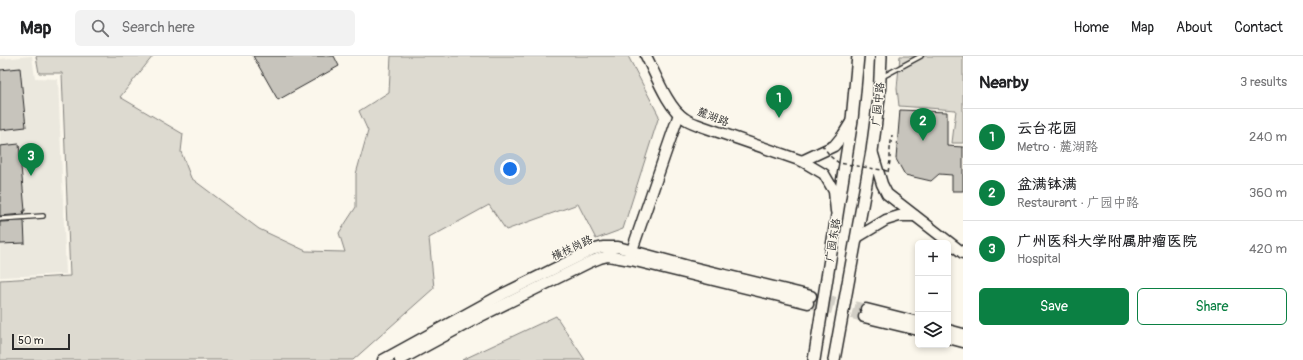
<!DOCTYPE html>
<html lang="en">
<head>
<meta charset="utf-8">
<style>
	:root { --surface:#fff; --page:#f2f2f2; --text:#202124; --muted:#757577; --line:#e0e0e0; --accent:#0b8043 }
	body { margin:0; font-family:Pangolin,"LXGW WenKai TC",sans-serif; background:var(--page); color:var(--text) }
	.controls { position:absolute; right:12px; bottom:12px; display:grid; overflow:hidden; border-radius:6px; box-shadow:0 2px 6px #0003 }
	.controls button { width:36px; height:36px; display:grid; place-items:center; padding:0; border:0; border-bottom:1px solid var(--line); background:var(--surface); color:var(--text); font:20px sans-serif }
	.scale { position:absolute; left:12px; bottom:10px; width:58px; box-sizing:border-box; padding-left:4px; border:2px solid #2b2b2b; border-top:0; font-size:11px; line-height:14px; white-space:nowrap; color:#2b2b2b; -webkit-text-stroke:3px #fbf7ec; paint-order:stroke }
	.you { position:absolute; left:510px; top:113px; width:14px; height:14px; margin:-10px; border:3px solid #fff; border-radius:50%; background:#1a73e8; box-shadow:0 0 0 6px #1a73e833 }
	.badge { display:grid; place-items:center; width:26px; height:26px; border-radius:50%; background:var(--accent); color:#fff; font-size:13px; font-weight:700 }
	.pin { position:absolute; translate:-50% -33px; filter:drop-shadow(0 1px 2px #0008) }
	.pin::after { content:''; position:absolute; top:21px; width:14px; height:12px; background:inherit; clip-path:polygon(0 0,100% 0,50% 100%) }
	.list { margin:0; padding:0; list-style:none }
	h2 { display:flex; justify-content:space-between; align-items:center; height:52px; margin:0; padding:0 16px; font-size:17px }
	h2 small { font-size:13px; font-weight:400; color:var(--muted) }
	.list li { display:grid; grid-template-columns:26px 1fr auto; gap:12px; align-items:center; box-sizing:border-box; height:56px; padding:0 16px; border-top:1px solid var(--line) }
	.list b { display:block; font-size:15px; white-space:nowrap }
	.list p { margin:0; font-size:13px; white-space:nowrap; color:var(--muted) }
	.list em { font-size:13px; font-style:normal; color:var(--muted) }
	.actions { display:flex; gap:8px; padding:12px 16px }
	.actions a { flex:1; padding:9px 0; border:1px solid var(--accent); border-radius:6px; text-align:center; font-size:14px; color:var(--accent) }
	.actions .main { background:var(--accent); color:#fff }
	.icon { flex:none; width:22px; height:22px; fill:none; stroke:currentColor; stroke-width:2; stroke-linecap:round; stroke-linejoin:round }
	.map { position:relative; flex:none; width:963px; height:304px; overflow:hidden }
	header { display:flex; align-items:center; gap:24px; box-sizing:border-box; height:56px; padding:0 20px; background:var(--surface); border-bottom:1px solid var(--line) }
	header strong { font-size:19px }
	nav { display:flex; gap:22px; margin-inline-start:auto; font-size:14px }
	.search { width:280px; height:36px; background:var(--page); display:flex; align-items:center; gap:10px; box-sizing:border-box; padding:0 14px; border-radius:6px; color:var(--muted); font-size:15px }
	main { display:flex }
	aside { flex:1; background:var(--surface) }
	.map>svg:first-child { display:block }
	.built { fill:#ebe8de }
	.green { fill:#dddad0; stroke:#84827e }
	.building { fill:#c7c4bc; stroke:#2b2b2b }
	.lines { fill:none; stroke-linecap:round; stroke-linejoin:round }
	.secondary-tunnel { stroke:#d1cec5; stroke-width:10; stroke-dasharray:10 5; stroke-linecap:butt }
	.lane-casing { stroke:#2b2b2b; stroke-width:6 }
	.secondary-casing { stroke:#2b2b2b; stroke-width:13 }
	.primary-casing { stroke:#2b2b2b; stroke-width:14 }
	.path { stroke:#2b2b2b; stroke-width:1.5; stroke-dasharray:4 3; stroke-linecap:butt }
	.lane { stroke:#fbf7ec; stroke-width:3.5 }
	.secondary { stroke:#fbf7ec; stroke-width:10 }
	.primary { stroke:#fbf7ec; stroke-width:11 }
	.path-bridge { stroke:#2b2b2b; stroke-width:1.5; stroke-dasharray:4 3; stroke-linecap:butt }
	.labels { text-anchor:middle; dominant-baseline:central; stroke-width:3; stroke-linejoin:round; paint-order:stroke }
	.street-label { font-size:11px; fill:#2b2b2b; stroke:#fbf7ec }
</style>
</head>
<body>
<header>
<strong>Map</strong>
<div class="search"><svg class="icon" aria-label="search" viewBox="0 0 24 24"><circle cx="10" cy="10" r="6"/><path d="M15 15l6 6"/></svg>Search here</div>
<nav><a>Home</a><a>Map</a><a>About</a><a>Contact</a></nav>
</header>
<main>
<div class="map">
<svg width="963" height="304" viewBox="0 0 963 304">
	<rect width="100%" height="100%" fill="#fbf7ec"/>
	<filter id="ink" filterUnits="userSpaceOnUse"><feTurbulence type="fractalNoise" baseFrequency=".025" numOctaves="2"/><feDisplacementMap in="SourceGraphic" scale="8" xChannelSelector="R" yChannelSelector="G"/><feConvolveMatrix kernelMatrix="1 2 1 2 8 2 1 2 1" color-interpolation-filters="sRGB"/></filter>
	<g filter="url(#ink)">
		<path class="built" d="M 32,0 L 35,22 L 58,23 L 66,218 L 0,221 L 0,3 Z"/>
		<g class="green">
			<path d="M 36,0 L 153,0 L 120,41 L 183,78 L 181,96 L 191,122 L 259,173 L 306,195 L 345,196 L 339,177 L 356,151 L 356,118 L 368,75 L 359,55 L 389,36 L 391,0 L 628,0 L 659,60 L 623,173 L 596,183 L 578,148 L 506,174 L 489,149 L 429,182 L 434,232 L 353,304 L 0,304 L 0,224 L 70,220 L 62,17 L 39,17 Z"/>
			<path d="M 900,0 L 963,0 L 963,87 L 952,87 L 956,54 L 899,50 L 897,32 Z"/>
			<path d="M 556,260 L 585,304 L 462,304 Z"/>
		</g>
		<g class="building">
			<path d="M 253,0 L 334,0 L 339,10 L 278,44 Z"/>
			<path d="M 20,12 L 26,71 L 0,74 L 0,14 Z"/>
			<path d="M 900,54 L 947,56 L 947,90 L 963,91 L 963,135 L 952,135 L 952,119 L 939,118 L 931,125 L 905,119 L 896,103 Z"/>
			<path d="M 19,88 L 25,155 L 23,155 L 24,158 L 0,160 L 0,90 Z"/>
			<path d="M 24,165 L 25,187 L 0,188 L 0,166 Z"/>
		</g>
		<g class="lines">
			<g class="secondary-tunnel">
				<path d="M 811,240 L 866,253"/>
				<path d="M 808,247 L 864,261"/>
			</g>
			<g class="lane-casing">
				<g id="lane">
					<path d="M 882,21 L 921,0"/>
					<path d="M 0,163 L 43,160"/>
				</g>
			</g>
			<g class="secondary-casing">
				<g id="secondary">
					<path d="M 646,0 C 655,17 668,52 684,62 C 689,66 696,68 701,70 L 802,105 L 824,118 L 834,135 L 836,155"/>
					<path d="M 872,95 L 882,128 L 887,138 L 963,197"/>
					<path d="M 802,105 L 834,90 L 843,79 L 851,66"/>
					<path d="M 856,182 L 886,164 L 899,160 L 915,160"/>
					<path d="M 630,200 L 679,58"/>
					<path d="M 866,253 L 918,266"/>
					<path d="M 864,261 L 918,274"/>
					<path d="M 948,274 L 963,278"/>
					<path d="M 948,282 L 963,286"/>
					<path d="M 383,304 L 503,238 L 592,194 L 603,191 L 618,191 L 688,210 L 811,240"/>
					<path d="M 400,304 L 481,260 L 590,206 L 600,202 L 608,200 L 631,204 L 808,247"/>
				</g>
			</g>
			<g class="primary-casing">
				<g id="primary">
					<path d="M 814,304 L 852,64 L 858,0"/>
					<path d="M 834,304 L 872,95 L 879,42 L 881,0"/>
				</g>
			</g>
			<path class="path" d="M 888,116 L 890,105 L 890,93 L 892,79"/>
			<use href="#lane" class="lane"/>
			<use href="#secondary" class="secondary"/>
			<use href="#primary" class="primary"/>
			<path class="path-bridge" d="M 822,89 L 831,101 L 839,107 L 888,115"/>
		</g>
	</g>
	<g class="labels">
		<g class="street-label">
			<text transform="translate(878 48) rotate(-84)">广园中路</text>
			<text transform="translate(713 61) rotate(21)">麓湖路</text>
			<text transform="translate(833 184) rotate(-81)">广园东路</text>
			<text transform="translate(572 192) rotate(-25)">横枝岗路</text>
		</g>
	</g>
</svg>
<div class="controls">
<button>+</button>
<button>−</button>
<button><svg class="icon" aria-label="layers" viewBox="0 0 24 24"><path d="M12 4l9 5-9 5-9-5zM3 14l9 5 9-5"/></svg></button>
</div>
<div class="scale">50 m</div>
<div class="you"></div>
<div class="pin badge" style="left:779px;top:62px">1</div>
<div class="pin badge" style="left:923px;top:85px">2</div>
<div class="pin badge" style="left:31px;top:120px">3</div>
</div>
<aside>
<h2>Nearby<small>3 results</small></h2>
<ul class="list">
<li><span class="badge">1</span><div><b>云台花园</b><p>Metro · 麓湖路</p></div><em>240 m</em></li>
<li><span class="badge">2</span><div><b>盆满钵满</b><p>Restaurant · 广园中路</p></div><em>360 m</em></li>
<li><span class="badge">3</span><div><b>广州医科大学附属肿瘤医院</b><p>Hospital</p></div><em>420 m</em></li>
</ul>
<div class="actions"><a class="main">Save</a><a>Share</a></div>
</aside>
</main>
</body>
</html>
